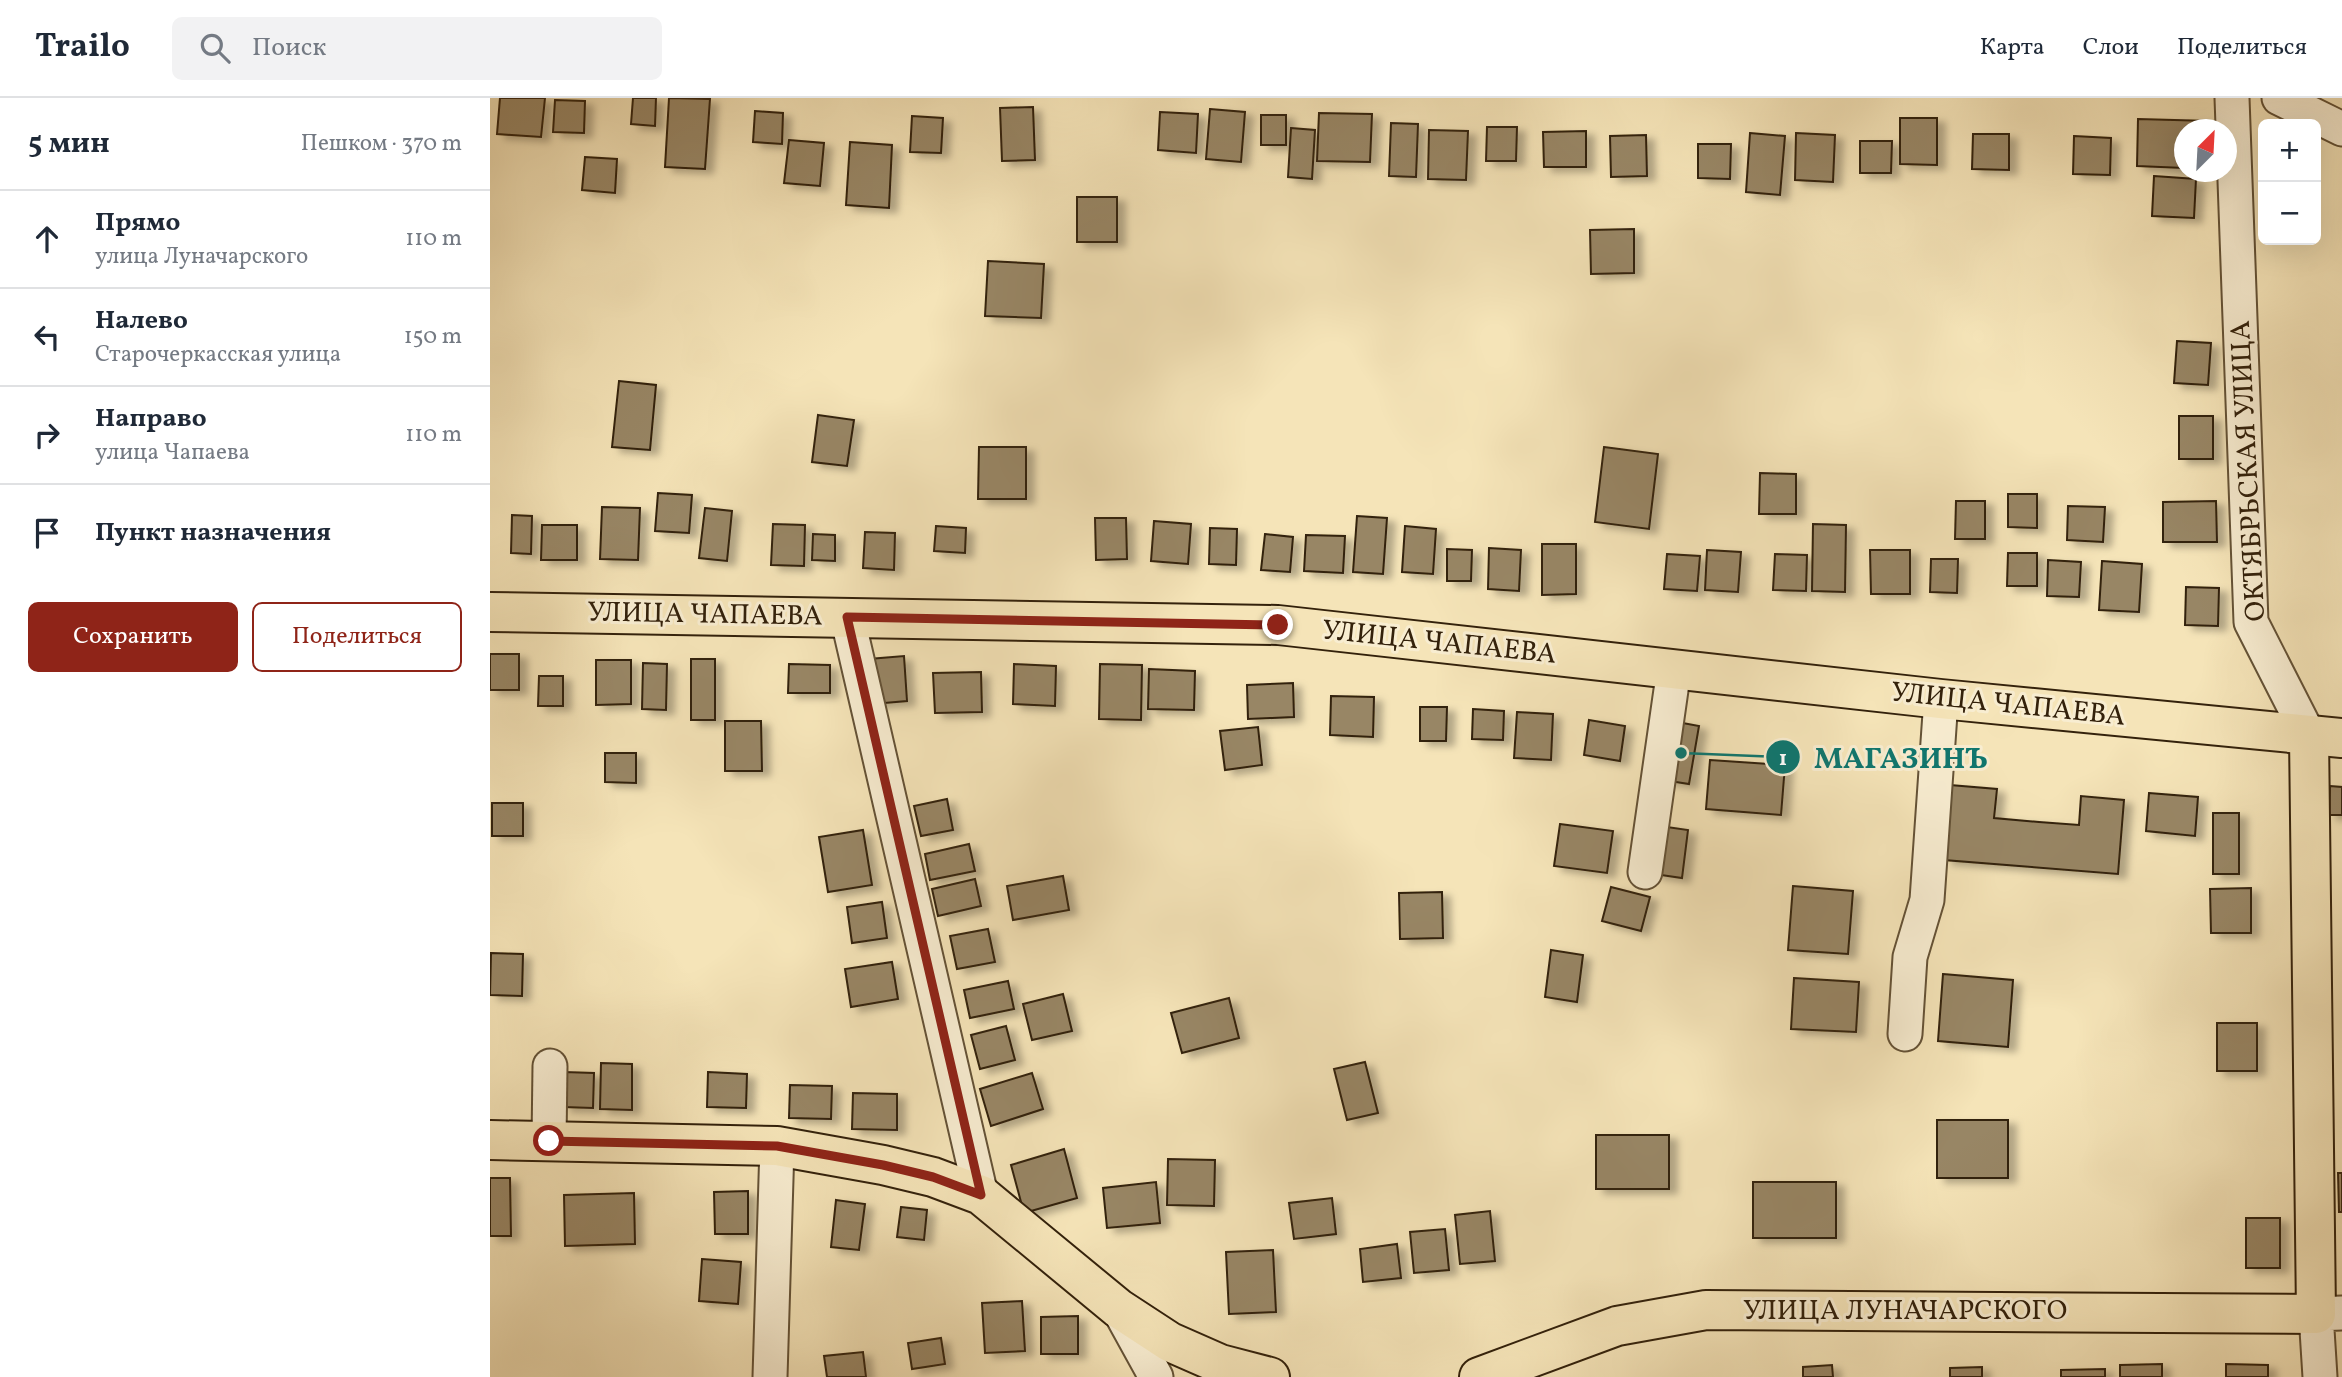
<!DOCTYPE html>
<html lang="ru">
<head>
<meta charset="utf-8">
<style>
	:root { --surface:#fff; --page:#f2f2f3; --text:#1f2937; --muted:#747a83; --line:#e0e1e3; --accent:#8f2418 }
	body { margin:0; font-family:Vollkorn,serif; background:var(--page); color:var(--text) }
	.controls { position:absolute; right:21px; top:21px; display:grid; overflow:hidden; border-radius:10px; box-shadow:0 7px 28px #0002 }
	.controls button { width:63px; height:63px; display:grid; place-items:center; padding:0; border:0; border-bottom:2px solid var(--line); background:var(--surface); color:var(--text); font:35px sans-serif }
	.compass { position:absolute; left:1684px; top:21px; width:63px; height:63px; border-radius:50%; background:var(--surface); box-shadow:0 7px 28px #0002; rotate:24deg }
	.stop { position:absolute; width:21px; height:21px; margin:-16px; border:5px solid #8f2418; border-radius:50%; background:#fff }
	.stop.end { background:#8f2418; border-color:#fff; box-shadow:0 2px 7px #0008 }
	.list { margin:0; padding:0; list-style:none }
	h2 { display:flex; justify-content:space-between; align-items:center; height:91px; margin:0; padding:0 28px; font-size:30px }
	h2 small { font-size:23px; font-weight:400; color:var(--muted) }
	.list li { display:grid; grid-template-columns:46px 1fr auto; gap:21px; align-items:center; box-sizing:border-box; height:98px; padding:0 28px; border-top:2px solid var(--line) }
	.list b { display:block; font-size:26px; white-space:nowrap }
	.list p { margin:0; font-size:23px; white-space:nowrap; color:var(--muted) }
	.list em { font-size:23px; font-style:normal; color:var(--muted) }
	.actions { display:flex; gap:14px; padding:21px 28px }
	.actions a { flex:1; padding:16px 0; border:2px solid var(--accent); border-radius:10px; text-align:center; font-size:24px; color:var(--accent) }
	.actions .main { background:var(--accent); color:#fff }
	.icon { flex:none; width:38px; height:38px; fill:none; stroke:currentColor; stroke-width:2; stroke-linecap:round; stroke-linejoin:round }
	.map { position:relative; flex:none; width:1852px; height:1279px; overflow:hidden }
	header { display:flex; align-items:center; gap:42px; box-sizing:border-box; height:98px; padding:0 35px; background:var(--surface); border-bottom:2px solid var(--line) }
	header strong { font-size:33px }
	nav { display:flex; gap:38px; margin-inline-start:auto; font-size:24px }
	.search { width:490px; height:63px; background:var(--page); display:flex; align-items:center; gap:18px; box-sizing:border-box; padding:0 24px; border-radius:10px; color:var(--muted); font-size:26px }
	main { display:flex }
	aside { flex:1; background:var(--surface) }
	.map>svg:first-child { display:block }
	.building { fill:#988665; stroke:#33210b; stroke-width:2; filter:url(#shadow) }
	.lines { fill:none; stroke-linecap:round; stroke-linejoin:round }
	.minor-casing { stroke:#645236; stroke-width:37 }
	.major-casing { stroke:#33210b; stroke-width:42 }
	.minor { stroke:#f8edd1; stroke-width:33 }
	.major { stroke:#f5e4b8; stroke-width:38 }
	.route { stroke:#8f2418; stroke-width:9 }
	.labels { text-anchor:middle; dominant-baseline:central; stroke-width:6; stroke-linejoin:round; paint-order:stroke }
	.street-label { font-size:28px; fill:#33210b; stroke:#f8edd1 }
	.leader { fill:none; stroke:#0f766e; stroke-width:2.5 }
	.callout-dot { fill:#0f766e; stroke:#f8edd1; stroke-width:2.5 }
	.mark-label { font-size:21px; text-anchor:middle; font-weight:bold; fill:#fff }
	.callout-label { font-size:30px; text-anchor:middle; font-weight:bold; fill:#0f766e; stroke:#f8edd1; stroke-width:6; stroke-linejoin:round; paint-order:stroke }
</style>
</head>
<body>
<header>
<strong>Trailo</strong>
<div class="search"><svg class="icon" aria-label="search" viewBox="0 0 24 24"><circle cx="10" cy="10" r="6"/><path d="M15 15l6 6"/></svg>Поиск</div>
<nav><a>Карта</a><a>Слои</a><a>Поделиться</a></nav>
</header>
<main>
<aside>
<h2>5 мин<small>Пешком · 370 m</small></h2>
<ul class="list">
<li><svg class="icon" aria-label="ahead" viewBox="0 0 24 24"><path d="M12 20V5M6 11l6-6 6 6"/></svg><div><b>Прямо</b><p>улица Луначарского</p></div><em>110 m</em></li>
<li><svg class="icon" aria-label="left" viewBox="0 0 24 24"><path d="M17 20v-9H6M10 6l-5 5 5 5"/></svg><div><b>Налево</b><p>Старочеркасская улица</p></div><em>150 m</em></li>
<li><svg class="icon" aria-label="right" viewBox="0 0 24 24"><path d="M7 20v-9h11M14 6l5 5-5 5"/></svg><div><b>Направо</b><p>улица Чапаева</p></div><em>110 m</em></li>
<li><svg class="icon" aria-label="arrive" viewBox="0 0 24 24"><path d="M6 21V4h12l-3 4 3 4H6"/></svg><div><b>Пункт назначения</b></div></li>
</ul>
<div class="actions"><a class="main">Сохранить</a><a>Поделиться</a></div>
</aside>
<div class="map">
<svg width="1852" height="1279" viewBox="0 0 1852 1279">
	<defs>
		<filter id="shadow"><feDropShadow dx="8" dy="4.5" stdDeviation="3.5" flood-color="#0004"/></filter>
	</defs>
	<rect width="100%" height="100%" fill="#f5e4b8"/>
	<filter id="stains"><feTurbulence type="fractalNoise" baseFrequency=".00286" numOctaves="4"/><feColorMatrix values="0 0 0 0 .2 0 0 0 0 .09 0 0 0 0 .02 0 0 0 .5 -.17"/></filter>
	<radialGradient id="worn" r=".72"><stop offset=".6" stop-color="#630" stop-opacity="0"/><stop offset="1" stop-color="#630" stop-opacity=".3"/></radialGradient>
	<g class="building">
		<path d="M 10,0 L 55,0 L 51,39 L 7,36 Z"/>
		<path d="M 143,0 L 166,0 L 165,28 L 141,26 Z"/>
		<path d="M 179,0 L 220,1 L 215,71 L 175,69 Z"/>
		<path d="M 65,2 L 95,3 L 94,35 L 63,34 Z"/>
		<path d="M 543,9 L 545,62 L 512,63 L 510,10 Z"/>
		<path d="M 720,11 L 755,14 L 751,64 L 716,61 Z"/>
		<path d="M 265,13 L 293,15 L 292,46 L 263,44 Z"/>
		<path d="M 670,14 L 708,16 L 706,55 L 668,52 Z"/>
		<path d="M 829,15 L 882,16 L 880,64 L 827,63 Z"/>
		<rect x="771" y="17" width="25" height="30"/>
		<path d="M 422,18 L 453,20 L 451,55 L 420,54 Z"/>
		<path d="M 1410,20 L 1447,20 L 1447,67 L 1410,66 Z"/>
		<path d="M 1648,21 L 1720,23 L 1720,32 L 1694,32 L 1694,70 L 1647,68 Z"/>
		<path d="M 901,25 L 928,26 L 926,79 L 899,78 Z"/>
		<path d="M 997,29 L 1027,29 L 1026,63 L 996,63 Z"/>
		<path d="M 801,30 L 825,32 L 822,81 L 798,79 Z"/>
		<path d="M 939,32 L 978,33 L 976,82 L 938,81 Z"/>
		<path d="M 1096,33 L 1096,69 L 1054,69 L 1053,34 Z"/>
		<path d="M 1260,35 L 1295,38 L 1290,97 L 1256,94 Z"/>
		<path d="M 1306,35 L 1345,37 L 1343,84 L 1305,82 Z"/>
		<path d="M 1483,36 L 1519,36 L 1519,72 L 1482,71 Z"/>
		<path d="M 1156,37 L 1157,78 L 1121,79 L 1120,38 Z"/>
		<path d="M 1584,38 L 1621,40 L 1620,77 L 1583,76 Z"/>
		<path d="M 299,42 L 334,45 L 330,88 L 294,85 Z"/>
		<path d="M 1370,43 L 1402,43 L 1401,75 L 1370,75 Z"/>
		<path d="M 360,44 L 402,47 L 399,110 L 356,107 Z"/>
		<path d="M 1208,46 L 1241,46 L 1240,81 L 1208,80 Z"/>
		<path d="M 95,59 L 127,61 L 125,95 L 92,92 Z"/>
		<path d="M 1664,78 L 1706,81 L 1704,120 L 1662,118 Z"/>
		<rect x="587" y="99" width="40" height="45"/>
		<path d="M 1144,131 L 1144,175 L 1101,176 L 1100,132 Z"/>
		<path d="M 498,163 L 554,166 L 551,220 L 495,218 Z"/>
		<path d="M 1687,243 L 1721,245 L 1718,287 L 1684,285 Z"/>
		<path d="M 129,283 L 166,287 L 160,352 L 122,349 Z"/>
		<path d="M 328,317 L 364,322 L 357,368 L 322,364 Z"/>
		<rect x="1689" y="318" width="34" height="43"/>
		<path d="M 489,349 L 536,349 L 536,401 L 488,401 Z"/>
		<path d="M 1114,349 L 1168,356 L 1159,431 L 1105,424 Z"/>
		<path d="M 1270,375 L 1306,376 L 1306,416 L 1269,416 Z"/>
		<path d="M 168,395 L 202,397 L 199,435 L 165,433 Z"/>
		<path d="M 1518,396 L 1547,396 L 1547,430 L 1518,429 Z"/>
		<path d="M 1466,403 L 1495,403 L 1495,441 L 1465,441 Z"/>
		<path d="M 1726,403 L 1727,444 L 1673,444 L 1673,404 Z"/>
		<path d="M 1578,408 L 1615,409 L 1613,444 L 1577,442 Z"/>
		<path d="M 112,409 L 150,410 L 148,462 L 110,461 Z"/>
		<path d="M 215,410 L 242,413 L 237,463 L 209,460 Z"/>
		<path d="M 22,417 L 42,418 L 41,456 L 21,455 Z"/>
		<path d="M 867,418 L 897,420 L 893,476 L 863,474 Z"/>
		<path d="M 605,420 L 636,420 L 637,461 L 606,462 Z"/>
		<path d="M 664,423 L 701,426 L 698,466 L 661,463 Z"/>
		<path d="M 283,426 L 315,427 L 314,468 L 281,467 Z"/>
		<path d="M 1323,426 L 1356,427 L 1355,494 L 1322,493 Z"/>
		<path d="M 52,427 L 87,427 L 87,462 L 51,462 Z"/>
		<path d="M 446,428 L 476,430 L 475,455 L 444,453 Z"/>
		<path d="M 915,428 L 946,431 L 943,476 L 912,474 Z"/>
		<path d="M 720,430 L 747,431 L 746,467 L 719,466 Z"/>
		<path d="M 375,434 L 405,435 L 404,472 L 373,470 Z"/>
		<path d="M 323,436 L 345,437 L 345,463 L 322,462 Z"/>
		<path d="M 775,436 L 803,439 L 800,474 L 771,472 Z"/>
		<path d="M 816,437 L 855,438 L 853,475 L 814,473 Z"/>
		<path d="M 1052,446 L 1086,446 L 1086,496 L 1052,497 Z"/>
		<path d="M 999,450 L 1031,452 L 1029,493 L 998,491 Z"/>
		<path d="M 957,451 L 982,452 L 981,483 L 957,483 Z"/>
		<path d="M 1217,452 L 1251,454 L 1248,494 L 1215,492 Z"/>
		<path d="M 1380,452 L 1420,452 L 1420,496 L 1381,496 Z"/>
		<path d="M 1518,455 L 1547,455 L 1547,488 L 1517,488 Z"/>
		<path d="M 1177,456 L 1210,458 L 1207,493 L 1174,491 Z"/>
		<path d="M 1285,456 L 1317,457 L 1316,493 L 1283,492 Z"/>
		<path d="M 1441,461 L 1468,461 L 1467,495 L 1440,494 Z"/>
		<path d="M 1558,462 L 1591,464 L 1589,499 L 1557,498 Z"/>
		<path d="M 1612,463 L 1652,466 L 1649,514 L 1609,512 Z"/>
		<path d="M 1696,489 L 1729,490 L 1728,528 L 1695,527 Z"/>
		<rect x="0" y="556" width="29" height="36"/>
		<path d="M 414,558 L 417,603 L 383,606 L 379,561 Z"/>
		<rect x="201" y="561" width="24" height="61"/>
		<path d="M 106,562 L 141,562 L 141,606 L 106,607 Z"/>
		<path d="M 153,565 L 177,566 L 176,612 L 152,611 Z"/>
		<path d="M 299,566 L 340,567 L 340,595 L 298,595 Z"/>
		<path d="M 524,566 L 566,568 L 565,608 L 523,606 Z"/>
		<path d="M 610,566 L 652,567 L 651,622 L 609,621 Z"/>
		<path d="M 659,571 L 705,573 L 704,612 L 658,611 Z"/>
		<path d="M 491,574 L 492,614 L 445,615 L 443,575 Z"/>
		<path d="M 49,578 L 73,578 L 73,608 L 48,608 Z"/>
		<path d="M 803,585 L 804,619 L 758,621 L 757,587 Z"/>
		<path d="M 841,598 L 884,599 L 883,639 L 840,637 Z"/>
		<path d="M 930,609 L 957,609 L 956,643 L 930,643 Z"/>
		<path d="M 983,611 L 1014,613 L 1013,642 L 982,641 Z"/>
		<path d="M 1027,614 L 1063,616 L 1061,662 L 1024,660 Z"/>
		<path d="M 1099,622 L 1135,628 L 1130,663 L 1094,657 Z"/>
		<path d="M 235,623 L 271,623 L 272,673 L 235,673 Z"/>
		<path d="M 1182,623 L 1209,628 L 1199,686 L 1173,682 Z"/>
		<path d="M 768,629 L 772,667 L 735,672 L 730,633 Z"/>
		<path d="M 115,655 L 146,655 L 146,685 L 115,684 Z"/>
		<path d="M 1220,662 L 1295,667 L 1291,717 L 1216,711 Z"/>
		<path d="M 1460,687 L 1507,691 L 1504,720 L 1549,724 L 1589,727 L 1591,698 L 1634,702 L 1628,776 L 1454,762 Z"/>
		<path d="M 1840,688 L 1852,689 L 1852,717 L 1839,717 Z"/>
		<path d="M 1659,695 L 1708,699 L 1705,738 L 1656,733 Z"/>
		<path d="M 457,701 L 463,732 L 431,738 L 424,708 Z"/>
		<rect x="2" y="705" width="31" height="33"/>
		<rect x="1723" y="715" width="26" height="61"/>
		<path d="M 1070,726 L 1123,733 L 1117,775 L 1064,768 Z"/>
		<path d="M 1170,728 L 1198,732 L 1192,780 L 1164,776 Z"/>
		<path d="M 373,732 L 382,787 L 338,794 L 329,739 Z"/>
		<path d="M 479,746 L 485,773 L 440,782 L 435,756 Z"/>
		<path d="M 573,778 L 579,812 L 523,822 L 517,788 Z"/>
		<path d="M 485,781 L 491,808 L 448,818 L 442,791 Z"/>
		<path d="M 1303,788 L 1363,793 L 1358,856 L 1298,852 Z"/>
		<path d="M 1121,789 L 1160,799 L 1151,833 L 1112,823 Z"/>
		<path d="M 1761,790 L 1761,835 L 1721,835 L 1720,791 Z"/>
		<path d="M 952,794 L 953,840 L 910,841 L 909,795 Z"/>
		<path d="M 392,804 L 397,840 L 362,845 L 357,809 Z"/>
		<path d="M 498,831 L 505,864 L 467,871 L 460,838 Z"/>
		<path d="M 1061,852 L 1093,857 L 1087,904 L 1055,899 Z"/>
		<path d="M 1,855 L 33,856 L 32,898 L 0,897 Z"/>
		<path d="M 402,864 L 408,901 L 361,909 L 355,871 Z"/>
		<path d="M 1453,876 L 1523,882 L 1518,949 L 1448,943 Z"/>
		<path d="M 1304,880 L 1369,884 L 1366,934 L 1301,931 Z"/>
		<path d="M 518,883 L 524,911 L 480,920 L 474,892 Z"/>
		<path d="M 573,896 L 582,933 L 542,942 L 533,906 Z"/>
		<path d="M 739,900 L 749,940 L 692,955 L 681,915 Z"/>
		<rect x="1727" y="925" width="40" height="48"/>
		<path d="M 516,928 L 525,962 L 490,971 L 481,937 Z"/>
		<path d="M 875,964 L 888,1015 L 857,1022 L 844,971 Z"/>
		<path d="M 111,965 L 142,966 L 142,1012 L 110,1011 Z"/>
		<path d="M 74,974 L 104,975 L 103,1010 L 73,1009 Z"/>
		<path d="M 218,974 L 257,976 L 256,1010 L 217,1009 Z"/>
		<path d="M 542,975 L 553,1011 L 501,1028 L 490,991 Z"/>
		<path d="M 300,987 L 342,988 L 341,1021 L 299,1020 Z"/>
		<path d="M 363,995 L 407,996 L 407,1032 L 362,1031 Z"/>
		<rect x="1447" y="1022" width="71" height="58"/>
		<rect x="1106" y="1037" width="73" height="54"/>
		<path d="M 574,1051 L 587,1100 L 534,1115 L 521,1067 Z"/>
		<path d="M 678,1061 L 725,1062 L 724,1108 L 677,1107 Z"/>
		<path d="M 1848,1075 L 1852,1075 L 1852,1114 L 1849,1114 Z"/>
		<path d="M 0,1080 L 20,1080 L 21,1138 L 0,1138 Z"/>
		<path d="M 666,1084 L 670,1125 L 617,1130 L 613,1090 Z"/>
		<rect x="1263" y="1084" width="83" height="56"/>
		<path d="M 258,1093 L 258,1136 L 225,1136 L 224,1094 Z"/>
		<path d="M 144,1095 L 145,1146 L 75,1148 L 74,1097 Z"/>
		<path d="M 842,1100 L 846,1136 L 804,1141 L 799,1105 Z"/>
		<path d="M 346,1102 L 375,1106 L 369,1152 L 341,1149 Z"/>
		<path d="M 411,1109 L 437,1112 L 434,1142 L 407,1139 Z"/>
		<path d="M 1000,1113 L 1005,1163 L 970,1166 L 965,1117 Z"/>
		<rect x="1756" y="1120" width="34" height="50"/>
		<path d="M 955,1131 L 959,1172 L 924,1175 L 920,1134 Z"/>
		<path d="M 907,1146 L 911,1180 L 873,1184 L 870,1151 Z"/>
		<path d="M 783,1152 L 786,1214 L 739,1216 L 736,1154 Z"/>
		<path d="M 212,1161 L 251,1164 L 248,1206 L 209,1203 Z"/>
		<path d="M 532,1203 L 535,1253 L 495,1255 L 492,1205 Z"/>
		<path d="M 588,1218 L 588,1256 L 551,1256 L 551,1219 Z"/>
		<path d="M 451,1240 L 455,1266 L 422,1271 L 418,1245 Z"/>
		<path d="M 373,1254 L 376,1279 L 337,1279 L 334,1258 Z"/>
		<path d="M 1672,1266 L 1672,1279 L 1630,1279 L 1630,1267 Z"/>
		<path d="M 1736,1266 L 1778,1267 L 1778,1279 L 1736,1279 Z"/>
		<path d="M 1342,1267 L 1343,1279 L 1313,1279 L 1313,1269 Z"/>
		<path d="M 1492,1269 L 1492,1279 L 1460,1279 L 1460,1270 Z"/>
		<path d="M 1615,1271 L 1615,1279 L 1571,1279 L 1571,1272 Z"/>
	</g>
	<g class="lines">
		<g class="minor-casing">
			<g id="minor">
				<path d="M 1742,0 L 1761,524 L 1819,638"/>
				<path d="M 1789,0 L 1852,31"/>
				<path d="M 357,518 L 491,1097"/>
				<path d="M 1155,774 L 1184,571"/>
				<path d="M 1415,936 L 1420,859 L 1437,802 L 1451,601"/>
				<path d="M 59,1043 L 60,968"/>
				<path d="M 628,1210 L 666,1279"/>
				<path d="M 280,1279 L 287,1048"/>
				<path d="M 1830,1279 L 1826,1216 L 1852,1215"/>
			</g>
		</g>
		<g class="major-casing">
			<g id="major">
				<path d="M 0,514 L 788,527 L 1451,601 L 1852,640"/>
				<path d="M 0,1042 L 287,1048 L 393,1067 L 443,1079 L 491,1097 L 628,1210 L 680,1244 L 730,1266 L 780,1279"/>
				<path d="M 989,1279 L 1127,1228 L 1216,1212 L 1826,1216 L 1819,638"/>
			</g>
		</g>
		<use href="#minor" class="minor"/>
		<use href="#major" class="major"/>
	</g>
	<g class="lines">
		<path class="route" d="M 59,1043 L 287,1048 L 393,1067 L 443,1079 L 491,1097 L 357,519 L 788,527"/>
	</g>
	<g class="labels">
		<g class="street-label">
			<text transform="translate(1759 373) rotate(-93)">ОКТЯБРЬСКАЯ УЛИЦА</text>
			<text transform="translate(215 517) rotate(1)">УЛИЦА ЧАПАЕВА</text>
			<text transform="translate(949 545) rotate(6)">УЛИЦА ЧАПАЕВА</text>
			<text transform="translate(1518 607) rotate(6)">УЛИЦА ЧАПАЕВА</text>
			<text x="1415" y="1213">УЛИЦА ЛУНАЧАРСКОГО</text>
		</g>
	</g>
	<path class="leader" d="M1191 655L1293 659"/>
	<g class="callout-dot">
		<circle cx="1191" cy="655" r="7"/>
		<circle cx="1293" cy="659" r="18"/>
	</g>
	<g class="mark-label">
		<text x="1293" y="667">1</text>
	</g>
	<g class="callout-label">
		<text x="1411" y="670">МАГАЗИНЪ</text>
	</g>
	<rect width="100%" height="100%" filter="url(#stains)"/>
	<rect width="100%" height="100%" fill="url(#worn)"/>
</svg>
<div class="controls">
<button>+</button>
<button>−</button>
</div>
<svg class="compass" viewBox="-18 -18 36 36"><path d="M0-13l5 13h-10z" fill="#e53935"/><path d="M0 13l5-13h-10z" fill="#747a83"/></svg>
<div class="stop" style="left:59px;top:1043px"></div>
<div class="stop end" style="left:788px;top:527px"></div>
</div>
</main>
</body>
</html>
